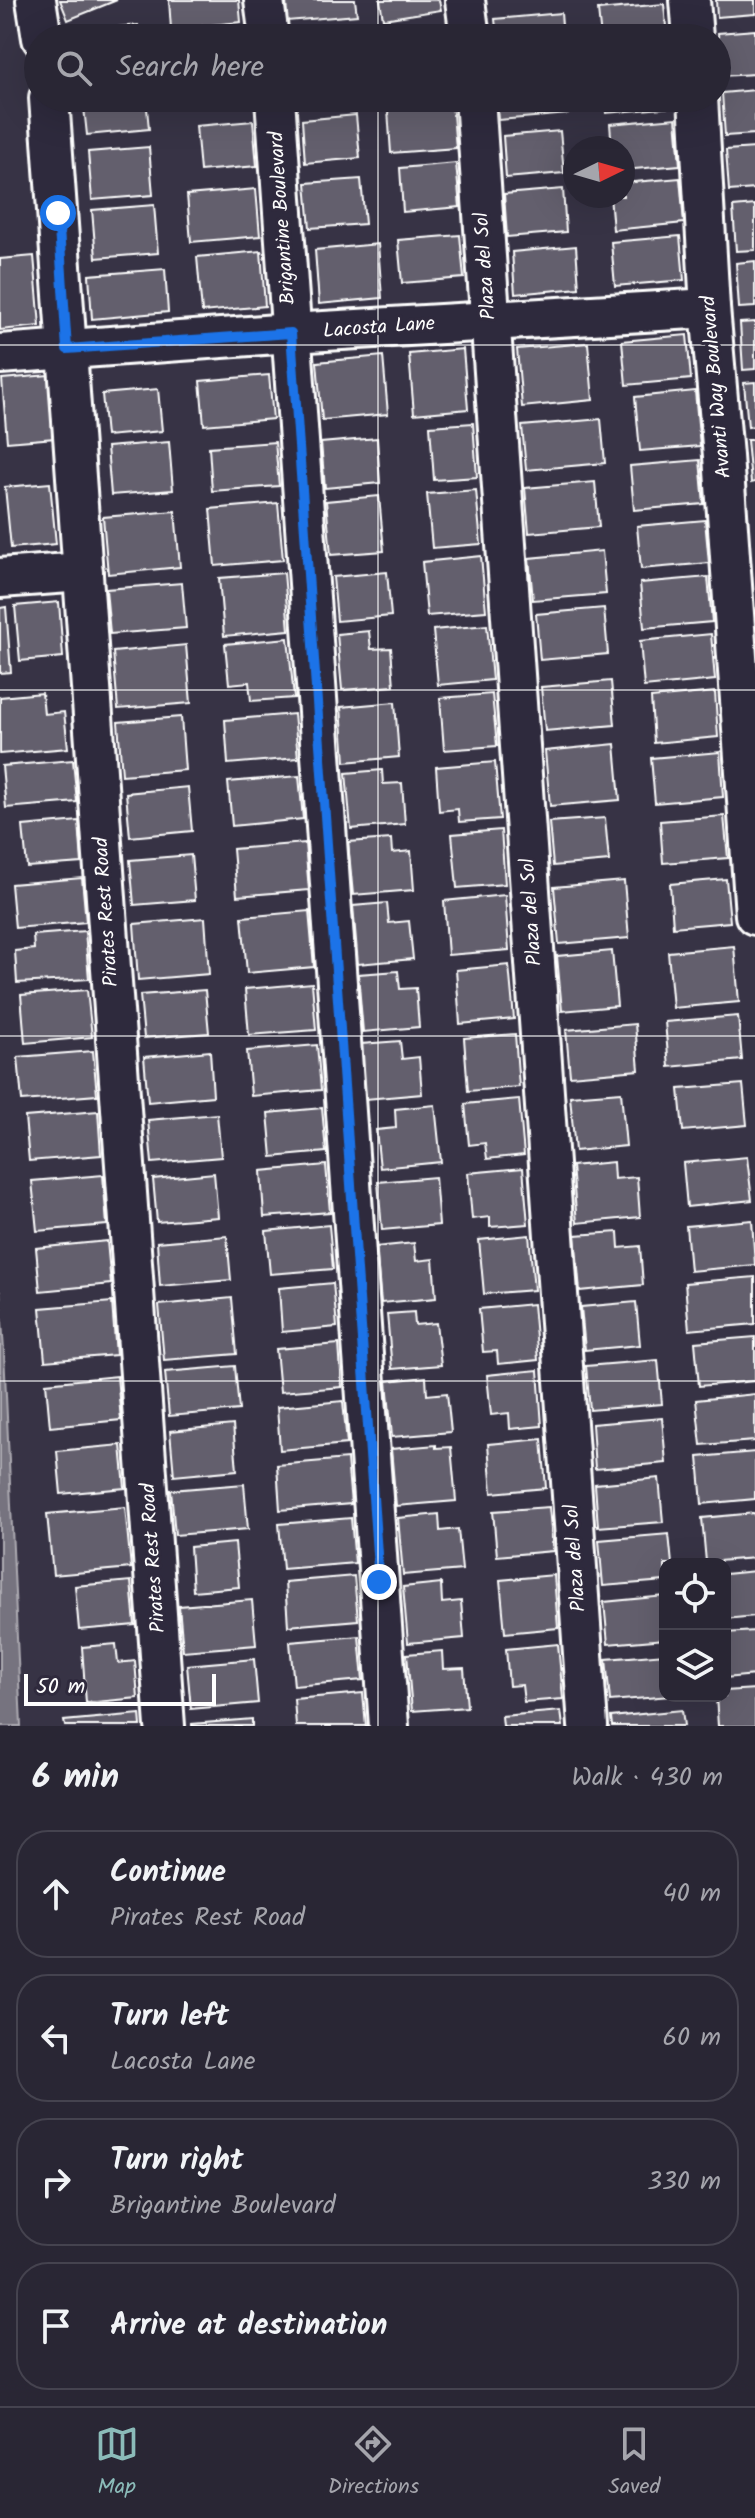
<!DOCTYPE html>
<html lang="en">
<head>
<meta charset="utf-8">
<style>
	:root { --surface:#292634; --page:#353240; --text:#f1f3f6; --muted:#a5a5ac; --line:#45434f; --accent:#8bbbb9 }
	body { margin:0; font-family:Kalam,sans-serif; background:var(--page); color:var(--text) }
	.controls { position:absolute; right:24px; bottom:24px; display:grid; overflow:hidden; border-radius:16px; box-shadow:0 8px 32px #0002 }
	.controls button { width:72px; height:72px; display:grid; place-items:center; padding:0; border:0; border-bottom:2px solid var(--line); background:var(--surface); color:var(--text); font:40px sans-serif }
	.compass { position:absolute; left:563px; top:136px; width:72px; height:72px; border-radius:50%; background:var(--surface); box-shadow:0 8px 32px #0002; rotate:85deg }
	.scale { position:absolute; left:24px; bottom:20px; width:192px; box-sizing:border-box; padding-left:8px; border:4px solid #fff; border-top:0; font-size:22px; line-height:28px; white-space:nowrap; color:#fff; -webkit-text-stroke:6px #2f2a3d; paint-order:stroke }
	.stop { position:absolute; width:24px; height:24px; margin:-18px; border:6px solid #1a73e8; border-radius:50%; background:#fff }
	.stop.end { background:#1a73e8; border-color:#fff; box-shadow:0 2px 8px #0008 }
	.list { margin:0; padding:0; list-style:none }
	h2 { display:flex; justify-content:space-between; align-items:center; height:104px; margin:0; padding:0 32px; font-size:34px }
	h2 small { font-size:26px; font-weight:400; color:var(--muted) }
	.list li { display:grid; grid-template-columns:52px 1fr auto; gap:24px; align-items:center; box-sizing:border-box; height:128px; margin:0 16px 16px; padding:0 16px; border:2px solid var(--line); border-radius:32px }
	.list b { display:block; font-size:30px; white-space:nowrap }
	.list p { margin:0; font-size:26px; white-space:nowrap; color:var(--muted) }
	.list em { font-size:26px; font-style:normal; color:var(--muted) }
	.icon { flex:none; width:44px; height:44px; fill:none; stroke:currentColor; stroke-width:2; stroke-linecap:round; stroke-linejoin:round }
	.map { position:relative; flex:none; width:755px; height:1726px; overflow:hidden }
	.search { position:absolute; background:var(--surface); box-shadow:0 8px 32px #0002; left:24px; right:24px; top:24px; height:88px; display:flex; align-items:center; gap:20px; box-sizing:border-box; padding:0 28px; border-radius:44px; color:var(--muted); font-size:30px }
	.sheet { height:680px; background:var(--surface) }
	nav { display:flex; justify-content:space-around; align-items:center; box-sizing:border-box; height:112px; border-top:2px solid var(--line); background:var(--surface); font-size:22px; color:var(--muted) }
	nav a { display:grid; justify-items:center; gap:4px }
	nav .on { color:var(--accent) }
	.map>svg:first-child { display:block }
	.water { fill:#76737f; stroke:#adabb2; stroke-width:2 }
	.building { fill:#635f6d; stroke:#fff; stroke-width:2 }
	.lines { fill:none; stroke-linecap:round; stroke-linejoin:round }
	.minor-casing { stroke:#fff; stroke-width:44 }
	.minor { stroke:#2f2a3d; stroke-width:38 }
	.route { stroke:#1a73e8; stroke-width:10 }
	.grid { fill:none; stroke:#fff; stroke-width:2; stroke-opacity:0.55 }
	.labels { text-anchor:middle; dominant-baseline:central; stroke-width:6; stroke-linejoin:round; paint-order:stroke }
	.street-label { font-size:20px; fill:#fff; stroke:#2f2a3d }
</style>
</head>
<body>
<div class="map">
<svg width="755" height="1726" viewBox="0 0 755 1726">
	<rect width="100%" height="100%" fill="#373345"/>
	<filter id="ink" filterUnits="userSpaceOnUse"><feTurbulence type="fractalNoise" baseFrequency=".0125" numOctaves="2"/><feDisplacementMap in="SourceGraphic" scale="16" xChannelSelector="R" yChannelSelector="G"/><feConvolveMatrix kernelMatrix="1 2 1 2 8 2 1 2 1" color-interpolation-filters="sRGB"/></filter>
	<g filter="url(#ink)">
		<path class="water" d="M 0,1291 L 4,1351 L 21,1726 L 0,1726 Z"/>
		<g class="building">
			<path d="M 60,0 L 117,0 L 68,20 Z"/>
			<path d="M 169,0 L 239,0 L 241,22 L 171,29 Z"/>
			<path d="M 286,0 L 355,0 L 357,15 L 287,21 Z"/>
			<path d="M 380,0 L 439,0 L 441,10 L 383,19 Z"/>
			<path d="M 716,0 L 755,0 L 755,14 L 717,17 Z"/>
			<path d="M 664,4 L 667,38 L 601,38 L 598,10 Z"/>
			<path d="M 561,13 L 563,38 L 497,38 L 495,19 Z"/>
			<path d="M 138,25 L 139,38 L 75,38 L 74,31 Z"/>
			<path d="M 445,27 L 446,38 L 386,38 L 386,32 Z"/>
			<path d="M 755,30 L 755,74 L 721,76 L 718,33 Z"/>
			<path d="M 755,90 L 755,134 L 725,136 L 722,93 Z"/>
			<path d="M 83,98 L 146,98 L 149,129 L 87,135 Z"/>
			<path d="M 496,98 L 567,98 L 568,114 L 498,120 Z"/>
			<path d="M 605,98 L 673,98 L 674,107 L 606,113 Z"/>
			<path d="M 452,104 L 456,148 L 391,153 L 388,110 Z"/>
			<path d="M 356,115 L 360,158 L 305,163 L 302,120 Z"/>
			<path d="M 676,118 L 680,165 L 623,170 L 623,148 L 612,148 L 610,124 Z"/>
			<path d="M 253,121 L 257,166 L 200,171 L 196,126 Z"/>
			<path d="M 560,131 L 564,173 L 506,178 L 503,136 Z"/>
			<path d="M 149,147 L 153,195 L 92,200 L 88,152 Z"/>
			<path d="M 755,148 L 755,189 L 729,191 L 726,150 Z"/>
			<path d="M 456,163 L 460,207 L 403,212 L 400,168 Z"/>
			<path d="M 680,178 L 684,223 L 613,230 L 610,196 L 623,196 L 623,183 Z"/>
			<path d="M 361,179 L 365,224 L 310,228 L 306,183 Z"/>
			<path d="M 256,189 L 260,236 L 191,242 L 187,195 Z"/>
			<path d="M 563,189 L 566,232 L 507,237 L 504,194 Z"/>
			<path d="M 154,205 L 158,253 L 96,258 L 92,210 Z"/>
			<path d="M 755,205 L 755,250 L 736,251 L 733,207 Z"/>
			<path d="M 460,235 L 464,278 L 402,283 L 398,240 Z"/>
			<path d="M 680,236 L 684,280 L 615,286 L 611,242 Z"/>
			<path d="M 378,244 L 382,298 L 319,304 L 315,250 Z"/>
			<path d="M 576,246 L 579,288 L 515,294 L 512,252 Z"/>
			<path d="M 261,251 L 265,306 L 202,312 L 197,257 Z"/>
			<path d="M 34,256 L 40,326 L 0,330 L 0,259 Z"/>
			<path d="M 755,261 L 755,307 L 739,308 L 736,263 Z"/>
			<path d="M 165,269 L 168,312 L 92,319 L 89,275 Z"/>
			<path d="M 755,322 L 755,369 L 743,370 L 740,323 Z"/>
			<path d="M 687,335 L 691,379 L 626,385 L 622,341 Z"/>
			<path d="M 588,343 L 593,400 L 522,407 L 517,349 Z"/>
			<path d="M 463,349 L 468,409 L 414,414 L 409,354 Z"/>
			<path d="M 383,356 L 388,414 L 322,420 L 317,362 Z"/>
			<path d="M 49,375 L 55,438 L 7,442 L 2,379 Z"/>
			<path d="M 269,375 L 273,419 L 204,425 L 200,381 Z"/>
			<path d="M 755,382 L 755,426 L 748,427 L 744,383 Z"/>
			<path d="M 158,389 L 162,431 L 106,436 L 102,394 Z"/>
			<path d="M 695,391 L 700,446 L 640,451 L 635,397 Z"/>
			<path d="M 601,419 L 605,463 L 526,470 L 522,426 Z"/>
			<path d="M 473,423 L 477,477 L 434,480 L 430,426 Z"/>
			<path d="M 377,438 L 380,483 L 325,488 L 321,443 Z"/>
			<path d="M 747,440 L 755,440 L 755,482 L 751,483 Z"/>
			<path d="M 169,442 L 173,490 L 111,495 L 107,447 Z"/>
			<path d="M 275,442 L 279,486 L 212,491 L 209,447 Z"/>
			<path d="M 700,460 L 704,504 L 634,510 L 630,466 Z"/>
			<path d="M 595,482 L 599,527 L 529,533 L 525,488 Z"/>
			<path d="M 50,483 L 56,544 L 11,548 L 5,487 Z"/>
			<path d="M 476,490 L 481,544 L 432,548 L 427,494 Z"/>
			<path d="M 379,496 L 384,551 L 331,555 L 326,501 Z"/>
			<path d="M 278,503 L 283,560 L 215,566 L 210,509 Z"/>
			<path d="M 175,511 L 180,567 L 108,574 L 103,517 Z"/>
			<path d="M 705,520 L 709,563 L 641,569 L 637,526 Z"/>
			<path d="M 602,551 L 606,594 L 533,600 L 529,558 Z"/>
			<path d="M 481,556 L 486,611 L 427,616 L 422,562 Z"/>
			<path d="M 387,572 L 391,616 L 337,621 L 333,577 Z"/>
			<path d="M 284,573 L 289,630 L 224,636 L 219,578 Z"/>
			<path d="M 708,577 L 712,622 L 644,628 L 640,583 Z"/>
			<path d="M 182,583 L 186,628 L 110,634 L 106,589 Z"/>
			<path d="M 59,602 L 63,657 L 20,661 L 15,606 Z"/>
			<path d="M 6,607 L 11,672 L 0,673 L 0,608 Z"/>
			<path d="M 604,608 L 608,654 L 540,660 L 536,614 Z"/>
			<path d="M 487,625 L 492,680 L 438,685 L 433,630 Z"/>
			<path d="M 369,631 L 371,649 L 391,648 L 394,686 L 342,690 L 337,634 Z"/>
			<path d="M 711,634 L 715,680 L 644,687 L 640,641 Z"/>
			<path d="M 288,638 L 294,698 L 251,701 L 249,682 L 229,684 L 225,644 Z"/>
			<path d="M 186,645 L 191,703 L 118,709 L 113,652 Z"/>
			<path d="M 611,681 L 615,725 L 545,731 L 541,687 Z"/>
			<path d="M 715,692 L 718,737 L 654,743 L 651,698 Z"/>
			<path d="M 42,693 L 44,714 L 64,712 L 68,748 L 0,754 L 0,697 Z"/>
			<path d="M 492,694 L 497,746 L 444,750 L 440,698 Z"/>
			<path d="M 395,702 L 399,757 L 345,762 L 341,707 Z"/>
			<path d="M 294,714 L 298,758 L 228,764 L 225,720 Z"/>
			<path d="M 181,717 L 185,770 L 122,775 L 118,722 Z"/>
			<path d="M 615,744 L 620,800 L 550,806 L 545,751 Z"/>
			<path d="M 720,752 L 723,797 L 655,803 L 651,758 Z"/>
			<path d="M 73,760 L 77,802 L 6,808 L 2,766 Z"/>
			<path d="M 495,762 L 500,819 L 459,822 L 458,809 L 439,811 L 436,767 Z"/>
			<path d="M 382,770 L 383,784 L 402,783 L 405,824 L 351,829 L 346,773 Z"/>
			<path d="M 299,776 L 303,819 L 232,826 L 228,782 Z"/>
			<path d="M 188,787 L 192,831 L 130,837 L 126,793 Z"/>
			<path d="M 724,816 L 728,858 L 663,863 L 660,821 Z"/>
			<path d="M 605,818 L 609,861 L 553,866 L 549,822 Z"/>
			<path d="M 79,821 L 82,863 L 27,867 L 23,826 Z"/>
			<path d="M 501,830 L 505,884 L 457,888 L 452,834 Z"/>
			<path d="M 391,839 L 392,853 L 411,851 L 414,890 L 353,895 L 348,842 Z"/>
			<path d="M 305,843 L 309,890 L 237,896 L 233,849 Z"/>
			<path d="M 191,855 L 195,900 L 134,905 L 130,860 Z"/>
			<path d="M 82,878 L 86,922 L 15,928 L 11,884 Z"/>
			<path d="M 726,879 L 730,922 L 673,927 L 670,884 Z"/>
			<path d="M 624,881 L 629,938 L 559,944 L 554,887 Z"/>
			<path d="M 505,895 L 509,950 L 448,955 L 444,901 Z"/>
			<path d="M 387,903 L 389,923 L 409,921 L 413,959 L 358,964 L 353,906 Z"/>
			<path d="M 309,911 L 314,967 L 247,973 L 242,917 Z"/>
			<path d="M 205,918 L 209,974 L 138,980 L 134,924 Z"/>
			<path d="M 85,931 L 89,979 L 17,983 L 15,951 L 34,949 L 33,935 Z"/>
			<path d="M 734,946 L 739,1002 L 673,1008 L 668,952 Z"/>
			<path d="M 612,951 L 617,1006 L 562,1011 L 557,956 Z"/>
			<path d="M 509,965 L 514,1019 L 460,1024 L 456,970 Z"/>
			<path d="M 398,971 L 400,989 L 416,988 L 419,1027 L 363,1032 L 358,974 Z"/>
			<path d="M 312,983 L 316,1030 L 249,1035 L 245,989 Z"/>
			<path d="M 87,990 L 92,1037 L 25,1043 L 21,995 Z"/>
			<path d="M 205,990 L 209,1033 L 144,1038 L 140,995 Z"/>
			<path d="M 738,1016 L 742,1060 L 669,1067 L 665,1022 Z"/>
			<path d="M 635,1024 L 639,1070 L 570,1076 L 566,1030 Z"/>
			<path d="M 515,1034 L 519,1087 L 468,1091 L 464,1038 Z"/>
			<path d="M 400,1041 L 402,1059 L 419,1057 L 422,1094 L 366,1099 L 361,1044 Z"/>
			<path d="M 317,1045 L 321,1090 L 251,1096 L 247,1051 Z"/>
			<path d="M 93,1051 L 97,1095 L 22,1101 L 18,1057 Z"/>
			<path d="M 210,1051 L 213,1096 L 148,1102 L 144,1057 Z"/>
			<path d="M 743,1084 L 747,1125 L 683,1131 L 679,1089 Z"/>
			<path d="M 621,1092 L 626,1146 L 575,1151 L 570,1096 Z"/>
			<path d="M 519,1099 L 524,1155 L 487,1159 L 485,1143 L 469,1145 L 465,1104 Z"/>
			<path d="M 435,1105 L 441,1162 L 380,1168 L 376,1130 L 396,1128 L 395,1109 Z"/>
			<path d="M 322,1108 L 326,1152 L 272,1157 L 268,1113 Z"/>
			<path d="M 98,1111 L 101,1155 L 29,1161 L 25,1117 Z"/>
			<path d="M 217,1114 L 221,1157 L 152,1163 L 148,1120 Z"/>
			<path d="M 747,1157 L 752,1200 L 687,1207 L 683,1163 Z"/>
			<path d="M 613,1162 L 614,1179 L 637,1177 L 640,1217 L 577,1223 L 572,1166 Z"/>
			<path d="M 326,1165 L 330,1212 L 264,1217 L 261,1171 Z"/>
			<path d="M 523,1168 L 528,1224 L 490,1227 L 490,1217 L 472,1219 L 468,1173 Z"/>
			<path d="M 214,1173 L 218,1217 L 157,1222 L 153,1179 Z"/>
			<path d="M 103,1175 L 107,1225 L 37,1231 L 32,1181 Z"/>
			<path d="M 435,1177 L 439,1225 L 382,1230 L 378,1182 Z"/>
			<path d="M 752,1220 L 755,1265 L 690,1271 L 686,1226 Z"/>
			<path d="M 329,1225 L 333,1269 L 270,1274 L 266,1231 Z"/>
			<path d="M 618,1232 L 619,1248 L 640,1246 L 643,1285 L 580,1291 L 575,1235 Z"/>
			<path d="M 529,1235 L 534,1290 L 484,1294 L 479,1240 Z"/>
			<path d="M 227,1236 L 231,1280 L 160,1286 L 157,1242 Z"/>
			<path d="M 107,1241 L 111,1284 L 40,1291 L 36,1248 Z"/>
			<path d="M 414,1243 L 416,1261 L 433,1259 L 436,1298 L 381,1303 L 376,1247 Z"/>
			<path d="M 755,1277 L 755,1324 L 689,1330 L 685,1283 Z"/>
			<path d="M 333,1283 L 337,1327 L 282,1332 L 279,1288 Z"/>
			<path d="M 232,1298 L 237,1354 L 164,1360 L 159,1305 Z"/>
			<path d="M 112,1302 L 116,1355 L 45,1361 L 40,1308 Z"/>
			<path d="M 636,1302 L 640,1345 L 585,1350 L 581,1307 Z"/>
			<path d="M 533,1304 L 538,1360 L 498,1364 L 497,1351 L 483,1352 L 479,1309 Z"/>
			<path d="M 414,1312 L 415,1325 L 436,1323 L 441,1365 L 392,1369 L 387,1314 Z"/>
			<path d="M 755,1337 L 755,1381 L 699,1386 L 695,1342 Z"/>
			<path d="M 339,1344 L 342,1387 L 280,1392 L 276,1349 Z"/>
			<path d="M 658,1360 L 662,1404 L 590,1410 L 586,1366 Z"/>
			<path d="M 235,1366 L 239,1410 L 169,1416 L 165,1372 Z"/>
			<path d="M 538,1370 L 542,1426 L 510,1429 L 509,1413 L 491,1415 L 487,1375 Z"/>
			<path d="M 117,1376 L 121,1420 L 50,1427 L 46,1383 Z"/>
			<path d="M 426,1377 L 427,1395 L 447,1393 L 451,1432 L 392,1437 L 387,1381 Z"/>
			<path d="M 755,1394 L 755,1441 L 701,1445 L 696,1400 Z"/>
			<path d="M 343,1401 L 347,1444 L 280,1450 L 277,1407 Z"/>
			<path d="M 662,1418 L 666,1463 L 595,1469 L 592,1424 Z"/>
			<path d="M 233,1425 L 237,1470 L 174,1476 L 170,1431 Z"/>
			<path d="M 542,1439 L 546,1488 L 492,1493 L 488,1444 Z"/>
			<path d="M 121,1445 L 125,1488 L 61,1494 L 57,1451 Z"/>
			<path d="M 436,1445 L 436,1448 L 451,1447 L 456,1501 L 396,1506 L 391,1449 Z"/>
			<path d="M 755,1452 L 755,1499 L 702,1504 L 698,1457 Z"/>
			<path d="M 347,1459 L 351,1504 L 280,1510 L 277,1465 Z"/>
			<path d="M 659,1478 L 663,1522 L 598,1527 L 595,1484 Z"/>
			<path d="M 244,1484 L 248,1529 L 175,1535 L 171,1490 Z"/>
			<path d="M 125,1507 L 131,1568 L 53,1575 L 47,1514 Z"/>
			<path d="M 549,1507 L 553,1551 L 497,1556 L 493,1511 Z"/>
			<path d="M 755,1513 L 755,1558 L 706,1562 L 702,1518 Z"/>
			<path d="M 439,1514 L 440,1531 L 458,1529 L 462,1570 L 403,1575 L 398,1518 Z"/>
			<path d="M 351,1518 L 355,1563 L 283,1569 L 279,1524 Z"/>
			<path d="M 669,1534 L 672,1564 L 665,1564 L 665,1581 L 603,1586 L 599,1540 Z"/>
			<path d="M 235,1543 L 239,1587 L 193,1591 L 190,1547 Z"/>
			<path d="M 755,1571 L 755,1616 L 725,1619 L 725,1574 Z"/>
			<path d="M 554,1575 L 558,1628 L 505,1633 L 500,1580 Z"/>
			<path d="M 354,1576 L 358,1620 L 288,1626 L 285,1582 Z"/>
			<path d="M 131,1581 L 135,1625 L 79,1630 L 75,1586 Z"/>
			<path d="M 441,1583 L 442,1603 L 461,1601 L 464,1638 L 408,1643 L 403,1587 Z"/>
			<path d="M 665,1596 L 665,1639 L 608,1644 L 604,1602 Z"/>
			<path d="M 252,1600 L 256,1645 L 183,1651 L 179,1606 Z"/>
			<path d="M 755,1631 L 755,1675 L 725,1678 L 725,1633 Z"/>
			<path d="M 359,1636 L 363,1680 L 294,1686 L 290,1642 Z"/>
			<path d="M 116,1644 L 118,1663 L 135,1661 L 138,1698 L 86,1703 L 82,1647 Z"/>
			<path d="M 558,1644 L 563,1699 L 524,1702 L 522,1685 L 509,1686 L 506,1649 Z"/>
			<path d="M 442,1651 L 443,1669 L 464,1668 L 467,1707 L 412,1711 L 407,1654 Z"/>
			<path d="M 665,1654 L 665,1696 L 671,1696 L 610,1701 L 606,1659 Z"/>
			<path d="M 254,1659 L 258,1703 L 191,1709 L 187,1665 Z"/>
			<path d="M 755,1689 L 755,1726 L 718,1726 L 716,1696 L 725,1696 L 725,1691 Z"/>
			<path d="M 363,1693 L 366,1726 L 296,1726 L 294,1699 Z"/>
			<path d="M 682,1710 L 684,1726 L 612,1726 L 611,1717 Z"/>
			<path d="M 561,1711 L 563,1726 L 503,1726 L 502,1716 Z"/>
			<path d="M 140,1714 L 141,1726 L 65,1726 L 64,1721 Z"/>
			<path d="M 252,1719 L 252,1726 L 192,1726 L 192,1724 Z"/>
		</g>
		<g class="lines">
			<g class="minor-casing">
				<g id="minor">
					<path d="M 36,0 L 42,38"/>
					<path d="M 264,0 L 269,38"/>
					<path d="M 465,0 L 470,38"/>
					<path d="M 690,0 L 693,38"/>
					<path d="M 49,98 L 165,1726"/>
					<path d="M 275,98 L 389,1726"/>
					<path d="M 475,98 L 588,1726"/>
					<path d="M 698,98 L 710,308 L 723,456 L 755,915"/>
					<path d="M 0,354 L 291,333 L 710,308"/>
					<path d="M 0,578 L 83,572"/>
				</g>
			</g>
			<use href="#minor" class="minor"/>
		</g>
	</g>
	<g class="lines" filter="url(#ink)">
		<path class="route" d="M 58,213 L 67,349 L 291,333 L 379,1582"/>
	</g>
	<path class="grid" d="M 378,0 L 378,38M 378,98 L 378,1726M 0,345 L 755,345M 0,690 L 755,690M 0,1036 L 755,1036M 0,1381 L 755,1381"/>
	<g class="labels">
		<g class="street-label">
			<text transform="translate(283 218) rotate(-94)">Brigantine Boulevard</text>
			<text transform="translate(486 266) rotate(-94)">Plaza del Sol</text>
			<text transform="translate(379 328) rotate(-4)">Lacosta Lane</text>
			<text transform="translate(717 387) rotate(-95)">Avanti Way Boulevard</text>
			<text transform="translate(107 912) rotate(-94)">Pirates Rest Road</text>
			<text transform="translate(532 912) rotate(-94)">Plaza del Sol</text>
			<text transform="translate(154 1558) rotate(-94)">Pirates Rest Road</text>
			<text transform="translate(576 1558) rotate(-94)">Plaza del Sol</text>
		</g>
	</g>
</svg>
<div class="controls">
<button><svg class="icon" aria-label="locate" viewBox="0 0 24 24"><circle cx="12" cy="12" r="6"/><path d="M12 2v4M12 18v4M2 12h4M18 12h4"/></svg></button>
<button><svg class="icon" aria-label="layers" viewBox="0 0 24 24"><path d="M12 4l9 5-9 5-9-5zM3 14l9 5 9-5"/></svg></button>
</div>
<svg class="compass" viewBox="-18 -18 36 36"><path d="M0-13l5 13h-10z" fill="#e53935"/><path d="M0 13l5-13h-10z" fill="#a5a5ac"/></svg>
<div class="scale">50 m</div>
<div class="stop" style="left:58px;top:213px"></div>
<div class="stop end" style="left:379px;top:1582px"></div>
<div class="search"><svg class="icon" aria-label="search" viewBox="0 0 24 24"><circle cx="10" cy="10" r="6"/><path d="M15 15l6 6"/></svg>Search here</div>
</div>
<section class="sheet">
<h2>6 min<small>Walk · 430 m</small></h2>
<ul class="list">
<li><svg class="icon" aria-label="ahead" viewBox="0 0 24 24"><path d="M12 20V5M6 11l6-6 6 6"/></svg><div><b>Continue</b><p>Pirates Rest Road</p></div><em>40 m</em></li>
<li><svg class="icon" aria-label="left" viewBox="0 0 24 24"><path d="M17 20v-9H6M10 6l-5 5 5 5"/></svg><div><b>Turn left</b><p>Lacosta Lane</p></div><em>60 m</em></li>
<li><svg class="icon" aria-label="right" viewBox="0 0 24 24"><path d="M7 20v-9h11M14 6l5 5-5 5"/></svg><div><b>Turn right</b><p>Brigantine Boulevard</p></div><em>330 m</em></li>
<li><svg class="icon" aria-label="arrive" viewBox="0 0 24 24"><path d="M6 21V4h12l-3 4 3 4H6"/></svg><div><b>Arrive at destination</b></div></li>
</ul>
</section>
<nav>
<a class="on"><svg class="icon" aria-label="map" viewBox="0 0 24 24"><path d="M3 6l6-2 6 2 6-2v14l-6 2-6-2-6 2zM9 4v14M15 6v14"/></svg>Map</a>
<a><svg class="icon" aria-label="directions" viewBox="0 0 24 24"><path d="M12 3l9 9-9 9-9-9zM9 14v-3h6M13 9l2 2-2 2"/></svg>Directions</a>
<a><svg class="icon" aria-label="saved" viewBox="0 0 24 24"><path d="M7 4h10v16l-5-4-5 4z"/></svg>Saved</a>
</nav>
</body>
</html>
